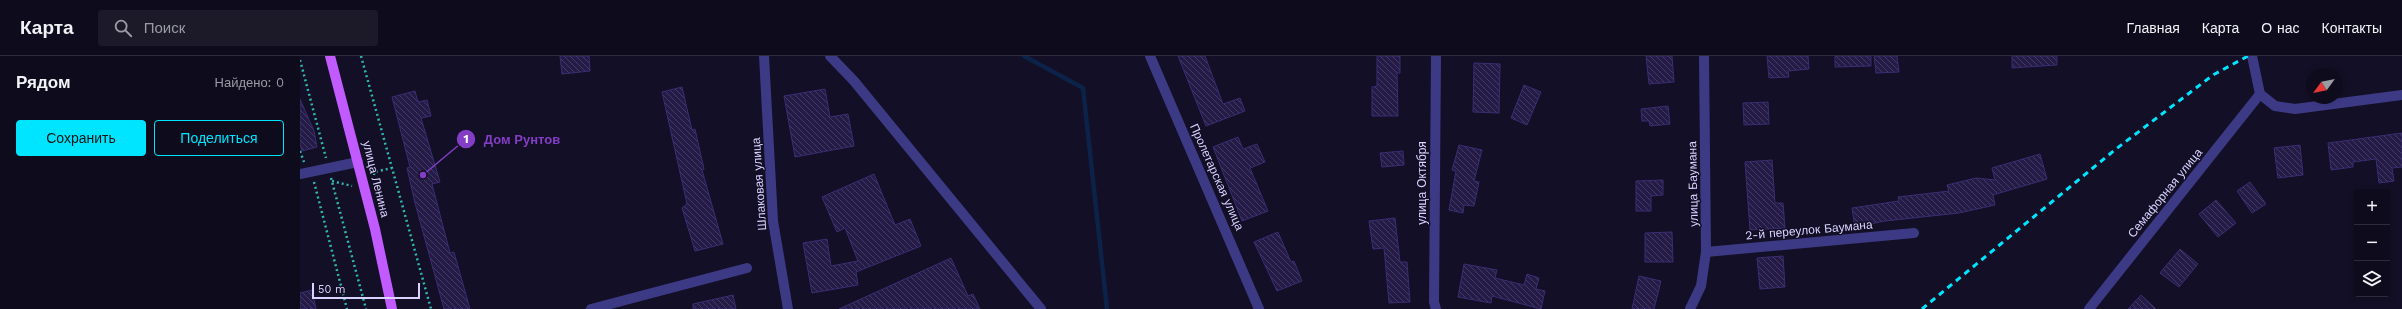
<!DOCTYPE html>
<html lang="ru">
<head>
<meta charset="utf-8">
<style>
	:root { --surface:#0e0b1c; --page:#1c1929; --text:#f1f3f6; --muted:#9b9ba3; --line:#2e2b3b; --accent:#00e5ff }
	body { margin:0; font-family:"Work Sans",sans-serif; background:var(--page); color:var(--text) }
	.controls { position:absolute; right:12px; bottom:12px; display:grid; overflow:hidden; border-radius:4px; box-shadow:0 2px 6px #0003 }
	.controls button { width:36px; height:36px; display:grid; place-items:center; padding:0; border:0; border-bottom:1px solid var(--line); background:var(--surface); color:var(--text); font:20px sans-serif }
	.compass { position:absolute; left:2006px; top:12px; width:36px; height:36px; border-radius:50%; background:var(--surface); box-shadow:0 2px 6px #0003; rotate:237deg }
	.scale { position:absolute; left:12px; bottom:10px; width:108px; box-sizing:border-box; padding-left:4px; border:2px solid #d9d4ff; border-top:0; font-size:11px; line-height:14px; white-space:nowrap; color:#d9d4ff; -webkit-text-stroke:3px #130f26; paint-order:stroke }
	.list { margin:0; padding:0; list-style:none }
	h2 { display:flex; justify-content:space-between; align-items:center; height:52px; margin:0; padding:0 16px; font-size:17px }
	h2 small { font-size:13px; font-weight:400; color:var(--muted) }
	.actions { display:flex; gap:8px; padding:12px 16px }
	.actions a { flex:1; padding:9px 0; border:1px solid var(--accent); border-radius:4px; text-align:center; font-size:14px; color:var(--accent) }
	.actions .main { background:var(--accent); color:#111 }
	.icon { flex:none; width:22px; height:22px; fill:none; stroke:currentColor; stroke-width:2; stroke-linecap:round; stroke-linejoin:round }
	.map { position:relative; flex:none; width:2102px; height:253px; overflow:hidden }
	header { display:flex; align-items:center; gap:24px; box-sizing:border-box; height:56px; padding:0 20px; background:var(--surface); border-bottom:1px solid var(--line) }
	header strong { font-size:19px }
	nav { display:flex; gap:22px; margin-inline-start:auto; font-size:14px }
	.search { width:280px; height:36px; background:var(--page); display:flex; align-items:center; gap:10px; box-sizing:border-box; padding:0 14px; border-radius:4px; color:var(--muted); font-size:15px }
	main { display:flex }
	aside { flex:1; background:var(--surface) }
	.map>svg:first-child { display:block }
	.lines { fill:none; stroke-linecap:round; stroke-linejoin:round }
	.stream { stroke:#0c2248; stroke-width:4.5 }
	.building { fill:url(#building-back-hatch); stroke:#3b2d73 }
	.path { stroke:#2fb8b0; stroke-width:2.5; stroke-dasharray:2 3; stroke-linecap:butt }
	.minor { stroke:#3d3a85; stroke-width:10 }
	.major { stroke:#c25bff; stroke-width:10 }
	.rail { stroke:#00e5ff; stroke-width:3; stroke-dasharray:6 5; stroke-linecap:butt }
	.labels { text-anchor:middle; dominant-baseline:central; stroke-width:3; stroke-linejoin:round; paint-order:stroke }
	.street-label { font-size:12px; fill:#d9d4ff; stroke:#130f26 }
	.leader { fill:none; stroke:#843dc5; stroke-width:1.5 }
	.callout-dot { fill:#843dc5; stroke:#130f26; stroke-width:1.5 }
	.mark-label { font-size:12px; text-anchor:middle; font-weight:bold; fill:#fff }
	.callout-label { font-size:13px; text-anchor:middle; font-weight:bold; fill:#843dc5; stroke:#130f26; stroke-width:3; stroke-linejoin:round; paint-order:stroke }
</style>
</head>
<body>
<header>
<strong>Карта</strong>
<div class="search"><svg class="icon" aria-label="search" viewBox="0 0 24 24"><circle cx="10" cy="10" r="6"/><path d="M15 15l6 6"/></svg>Поиск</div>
<nav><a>Главная</a><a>Карта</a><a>О нас</a><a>Контакты</a></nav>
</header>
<main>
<aside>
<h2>Рядом<small>Найдено: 0</small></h2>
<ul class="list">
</ul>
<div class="actions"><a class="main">Сохранить</a><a>Поделиться</a></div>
</aside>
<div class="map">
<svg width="2102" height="253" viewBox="0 0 2102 253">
	<defs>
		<pattern id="building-back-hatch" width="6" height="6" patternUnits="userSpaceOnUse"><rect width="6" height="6" fill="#241b47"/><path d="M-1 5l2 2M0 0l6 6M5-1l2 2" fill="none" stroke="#433b63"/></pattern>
	</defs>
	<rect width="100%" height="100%" fill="#130f26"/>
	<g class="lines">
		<path class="stream" d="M 724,0 L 783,32 L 807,253"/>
	</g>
	<g class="building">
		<path d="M 260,0 L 289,0 L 290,15 L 262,18 Z"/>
		<path d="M 878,0 L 905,0 L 923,48 L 940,42 L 945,55 L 906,70 Z"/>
		<path d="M 1077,0 L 1100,0 L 1100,17 L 1097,17 L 1098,60 L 1072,60 L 1072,31 L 1077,30 Z"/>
		<path d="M 1346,0 L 1372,0 L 1374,26 L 1349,28 Z"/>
		<path d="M 1467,0 L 1508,0 L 1509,13 L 1488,15 L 1489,21 L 1469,22 Z"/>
		<path d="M 1535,0 L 1571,0 L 1571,10 L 1535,11 Z"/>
		<path d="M 1574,0 L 1597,0 L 1599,16 L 1576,17 Z"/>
		<path d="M 1712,0 L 1757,0 L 1757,9 L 1712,12 Z"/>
		<path d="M 1174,7 L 1200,8 L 1199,57 L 1173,56 Z"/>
		<path d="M 1224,29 L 1241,36 L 1227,69 L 1211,62 Z"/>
		<path d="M 382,31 L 392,74 L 395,73 L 404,113 L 402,114 L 423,188 L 395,195 L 382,152 L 387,148 L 362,36 Z"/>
		<path d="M 525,33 L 530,61 L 548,58 L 554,90 L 495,101 L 484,40 Z"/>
		<path d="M 115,35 L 118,46 L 127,44 L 131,60 L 121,62 L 140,126 L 132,128 L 150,197 L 154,196 L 170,253 L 144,253 L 115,147 L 107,112 L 110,111 L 92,41 Z"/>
		<path d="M 0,43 L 14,75 L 17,91 L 2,95 L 0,88 Z"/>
		<path d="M 1468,46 L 1469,68 L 1444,69 L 1443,47 Z"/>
		<path d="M 1368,50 L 1370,68 L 1350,70 L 1349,65 L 1342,65 L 1341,53 Z"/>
		<path d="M 2102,77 L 2102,111 L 2092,112 L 2094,125 L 2079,127 L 2076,103 L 2053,106 L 2053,111 L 2031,114 L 2028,87 Z"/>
		<path d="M 938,81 L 943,93 L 957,88 L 965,106 L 950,112 L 968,155 L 942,165 L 913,91 Z"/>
		<path d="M 1159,89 L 1182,94 L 1174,125 L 1179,126 L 1174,150 L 1164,149 L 1163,157 L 1149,154 L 1156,115 L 1152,114 Z"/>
		<path d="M 2000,89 L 2003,119 L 1978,122 L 1974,92 Z"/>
		<path d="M 1103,95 L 1104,109 L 1082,111 L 1080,97 Z"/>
		<path d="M 1740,98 L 1747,123 L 1693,139 L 1695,149 L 1659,157 L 1585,165 L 1555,171 L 1552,152 L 1599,145 L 1598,141 L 1649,135 L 1647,129 L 1676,122 L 1695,124 L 1692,112 Z"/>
		<path d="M 1472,104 L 1475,147 L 1483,147 L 1485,172 L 1450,174 L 1445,106 Z"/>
		<path d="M 574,118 L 595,169 L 610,163 L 621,190 L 556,216 L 558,229 L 512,237 L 503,187 L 527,183 L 531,210 L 558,205 L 545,172 L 537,176 L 522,141 Z"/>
		<path d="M 1363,124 L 1363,139 L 1351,140 L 1351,155 L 1336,155 L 1336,125 Z"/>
		<path d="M 1950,126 L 1966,148 L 1952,157 L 1937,135 Z"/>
		<path d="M 1916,144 L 1936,167 L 1918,181 L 1899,158 Z"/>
		<path d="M 1095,162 L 1100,206 L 1107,206 L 1110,246 L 1089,247 L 1084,192 L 1073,193 L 1069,165 Z"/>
		<path d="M 978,176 L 991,206 L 994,205 L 1002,225 L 977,235 L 954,186 Z"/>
		<path d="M 1372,176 L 1373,206 L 1345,206 L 1345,177 Z"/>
		<path d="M 1880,193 L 1898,208 L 1879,231 L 1860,217 Z"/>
		<path d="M 1483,200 L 1485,231 L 1460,233 L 1457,202 Z"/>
		<path d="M 651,202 L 668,240 L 673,238 L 680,253 L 539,253 Z"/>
		<path d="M 1164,208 L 1197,214 L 1195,222 L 1224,229 L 1227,218 L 1239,222 L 1236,233 L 1245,235 L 1241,253 L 1192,240 L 1191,247 L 1158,241 Z"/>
		<path d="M 1339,220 L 1361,225 L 1354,253 L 1332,253 Z"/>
		<path d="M 12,234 L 16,253 L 0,253 L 0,237 Z"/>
		<path d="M 433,239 L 436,253 L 393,253 L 393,248 Z"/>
		<path d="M 1841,239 L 1856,253 L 1828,253 Z"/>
	</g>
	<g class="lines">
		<g class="path">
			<path d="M 61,0 L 131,253"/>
			<path d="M 0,4 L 26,102"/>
			<path d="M 0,95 L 4,106"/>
			<path d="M 74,119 L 74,116 L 92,112"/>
			<path d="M 31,122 L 66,253"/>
			<path d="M 32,125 L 52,130"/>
			<path d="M 14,126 L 47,253"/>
		</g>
		<g class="minor">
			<path d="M 464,0 L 473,165 L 488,253"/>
			<path d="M 530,0 L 554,25 L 741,253"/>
			<path d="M 850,0 L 959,253"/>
			<path d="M 1136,0 L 1134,246 L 1136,253"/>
			<path d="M 1952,0 L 1960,38 L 1975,50 L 1995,53 L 2102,39"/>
			<path d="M 0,118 L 58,106"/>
			<path d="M 1406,196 L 1614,177"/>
			<path d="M 291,253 L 447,212"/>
			<path d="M 1390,253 L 1401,230 L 1406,196 L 1404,0"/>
			<path d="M 1789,253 L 1960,38"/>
		</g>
		<path class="major" d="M 30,0 L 75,173 L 92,253"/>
		<path class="rail" d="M 1622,253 L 1816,93 L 1913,19 L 1948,0"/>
	</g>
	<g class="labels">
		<g class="street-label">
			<text transform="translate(917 121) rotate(66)">Пролетарская улица</text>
			<text transform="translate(76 123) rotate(76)">улица Ленина</text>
			<text transform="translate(1122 127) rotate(-90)">улица Октября</text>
			<text transform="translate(459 128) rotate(-94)">Шлаковая улица</text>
			<text transform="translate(1393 128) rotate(-91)">улица Баумана</text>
			<text transform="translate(1865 137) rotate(-51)">Семафорная улица</text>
			<text transform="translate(1509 174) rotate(-5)">2-й переулок Баумана</text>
		</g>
	</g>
	<path class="leader" d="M123 119L166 83"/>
	<g class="callout-dot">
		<circle cx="123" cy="119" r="4"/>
		<circle cx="166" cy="83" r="10"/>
	</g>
	<g class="mark-label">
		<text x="166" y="87">1</text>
	</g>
	<g class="callout-label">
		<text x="222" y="88">Дом Рунтов</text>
	</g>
</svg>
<div class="controls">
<button>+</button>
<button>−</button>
<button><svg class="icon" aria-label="layers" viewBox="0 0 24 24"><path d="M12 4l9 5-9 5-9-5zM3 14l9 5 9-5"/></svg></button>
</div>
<svg class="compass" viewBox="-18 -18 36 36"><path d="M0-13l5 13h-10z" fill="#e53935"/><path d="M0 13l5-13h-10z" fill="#9b9ba3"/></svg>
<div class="scale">50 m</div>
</div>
</main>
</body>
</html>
